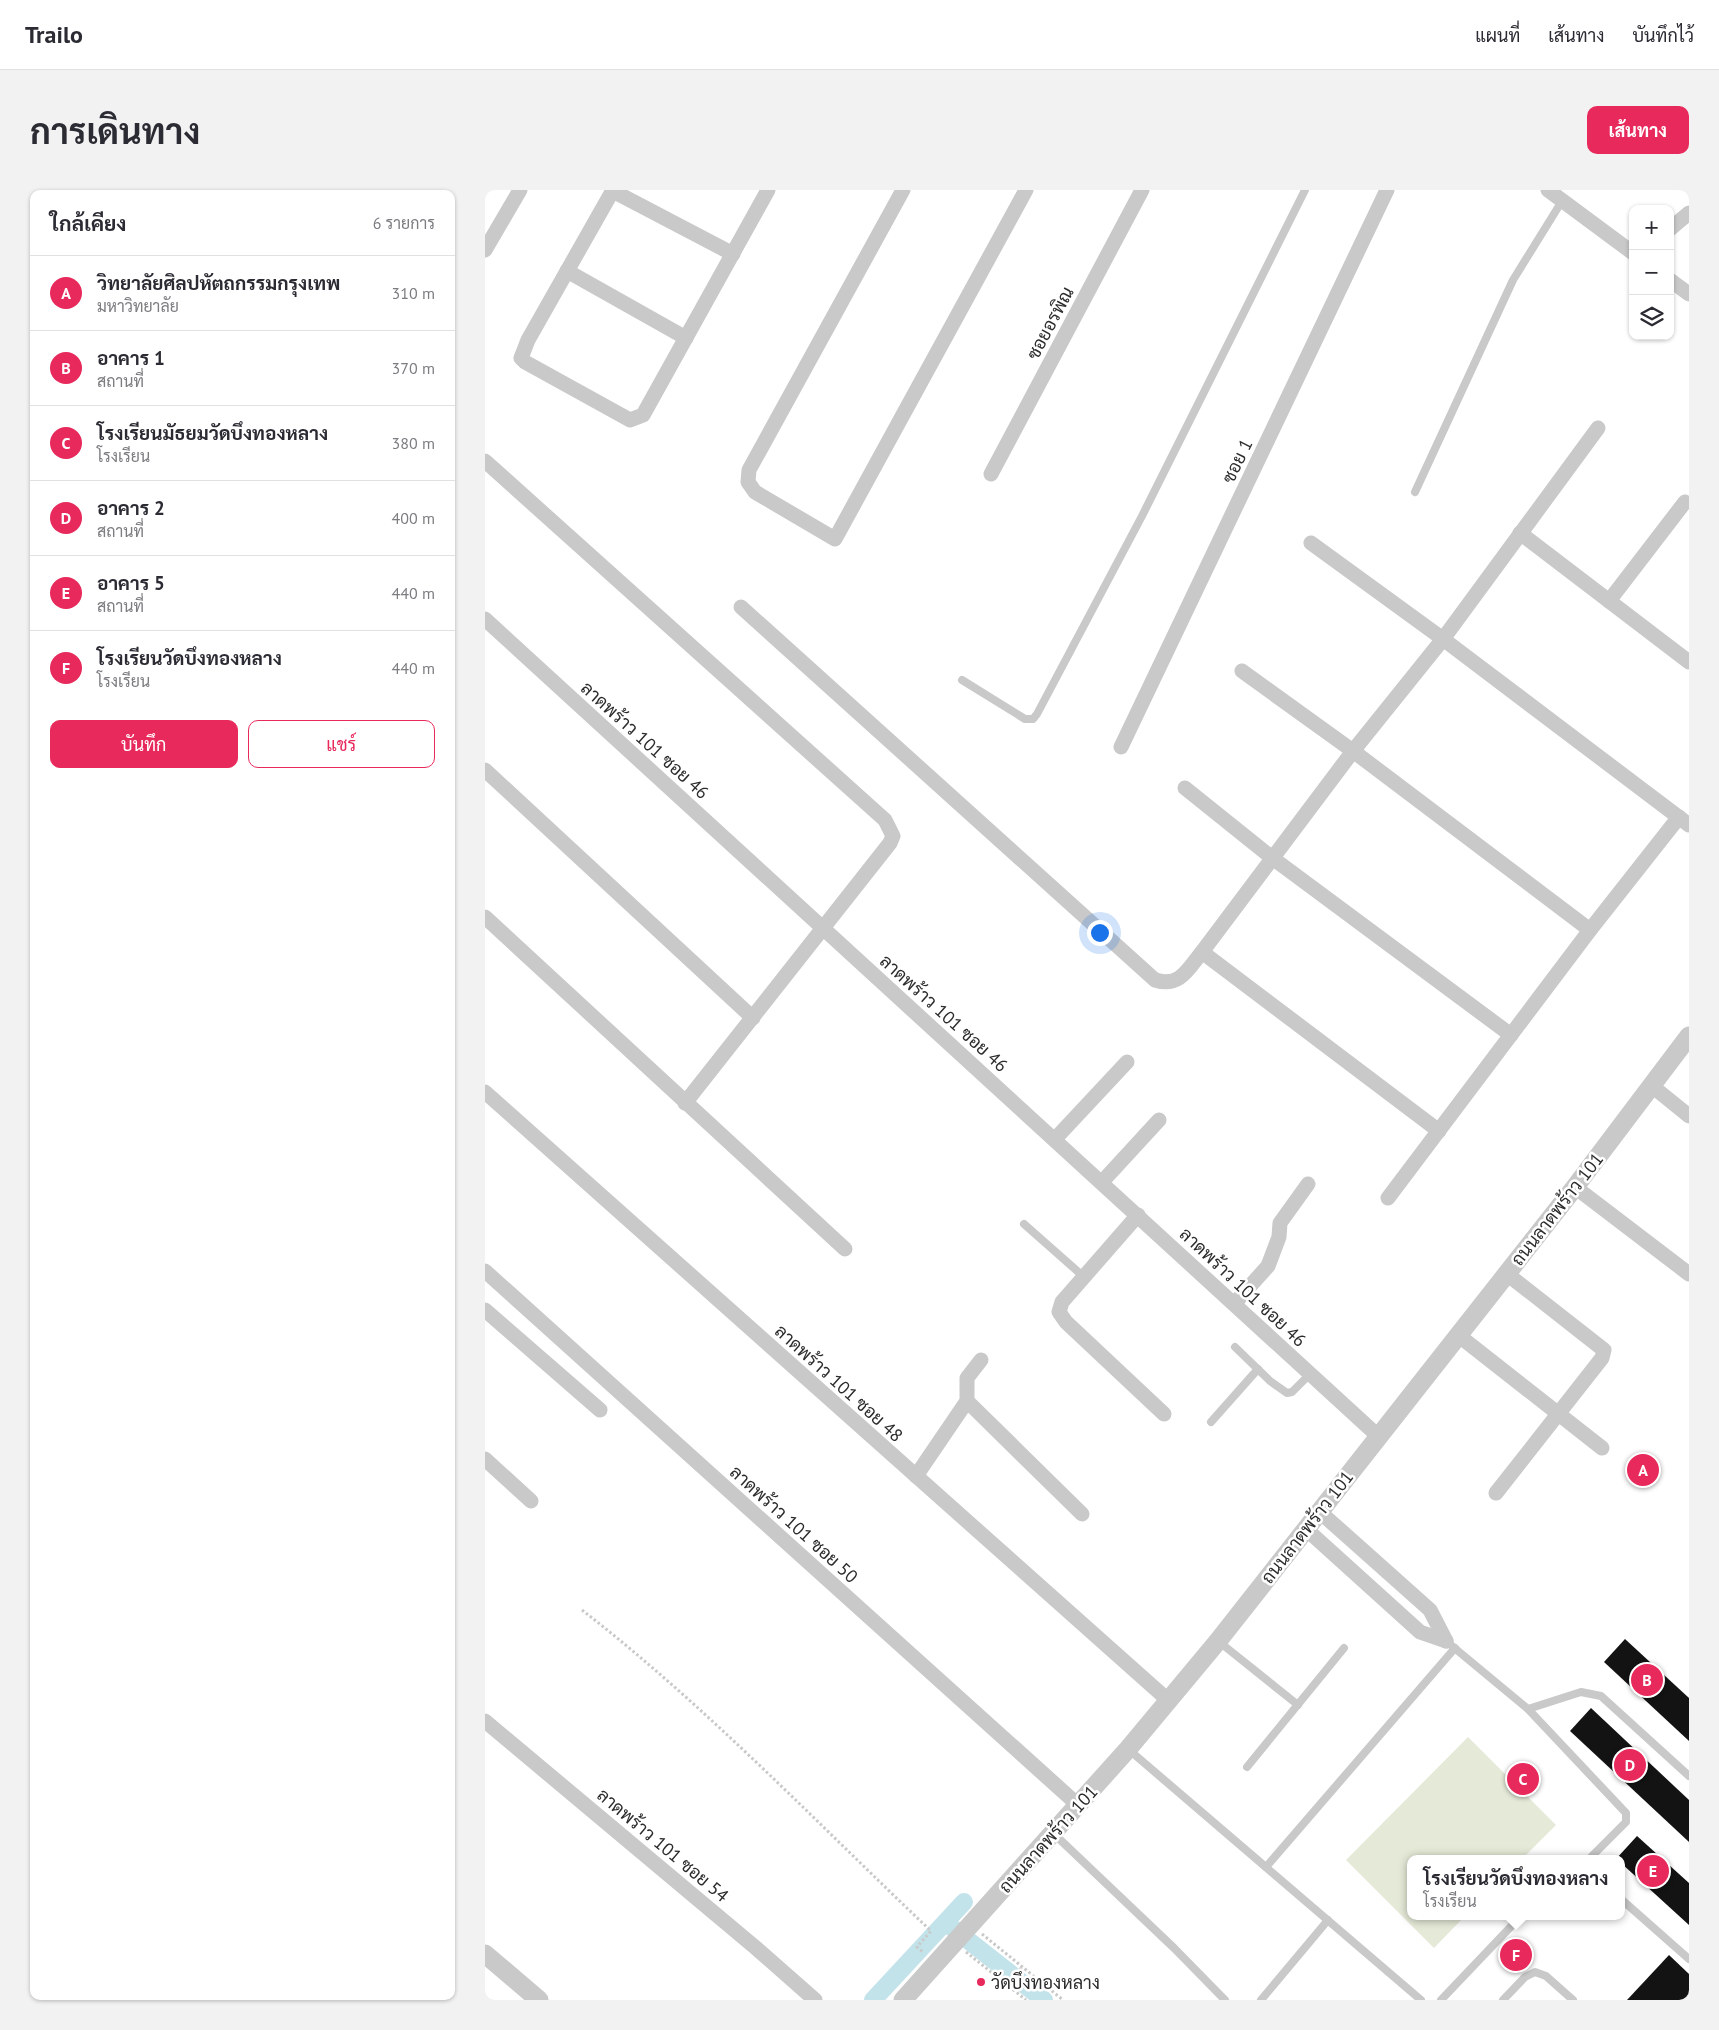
<!DOCTYPE html>
<html lang="th">
<head>
<meta charset="utf-8">
<style>
	:root { --surface:#fff; --page:#f2f2f3; --text:#2b2b33; --muted:#7c7c81; --line:#e1e1e2; --accent:#e7295b }
	body { margin:0; font-family:"PT Sans",Sarabun,sans-serif; background:var(--page); color:var(--text) }
	.controls { position:absolute; right:15px; top:15px; display:grid; overflow:hidden; border-radius:10px; box-shadow:0 1px 4px #0004 }
	.controls button { width:45px; height:45px; display:grid; place-items:center; padding:0; border:0; border-bottom:1px solid var(--line); background:var(--surface); color:var(--text); font:25px sans-serif }
	.you { position:absolute; left:614px; top:742px; width:18px; height:18px; margin:-12px; border:4px solid #fff; border-radius:50%; background:#1a73e8; box-shadow:0 0 0 8px #1a73e833 }
	.badge { display:grid; place-items:center; width:32px; height:32px; border-radius:50%; background:var(--accent); color:#fff; font-size:16px; font-weight:700 }
	.pin { position:absolute; translate:-50% -50%; border:2px solid #fff; box-shadow:0 1px 5px #0006 }
	.popup { position:absolute; left:922px; top:1665px; width:218px; height:65px; box-sizing:border-box; display:grid; place-content:center; border-radius:10px; background:var(--surface); filter:drop-shadow(0 1px 4px #0005); font-size:16px; white-space:nowrap; color:var(--muted) }
	.popup b { font-size:19px; color:var(--text) }
	.popup::after { content:''; position:absolute; left:50%; top:100%; margin-left:-10px; border:10px solid transparent; border-top-color:var(--surface) }
	.list { margin:0; padding:0; list-style:none }
	h2 { display:flex; justify-content:space-between; align-items:center; height:65px; margin:0; padding:0 20px; font-size:21px }
	h2 small { font-size:16px; font-weight:400; color:var(--muted) }
	.list li { display:grid; grid-template-columns:32px 1fr auto; gap:15px; align-items:center; box-sizing:border-box; height:75px; padding:0 20px; border-top:1px solid var(--line) }
	.list b { display:block; font-size:19px; white-space:nowrap }
	.list p { margin:0; font-size:16px; white-space:nowrap; color:var(--muted) }
	.list em { font-size:16px; font-style:normal; color:var(--muted) }
	.actions { display:flex; gap:10px; padding:15px 20px }
	.actions a { flex:1; padding:11px 0; border:1px solid var(--accent); border-radius:10px; text-align:center; font-size:18px; color:var(--accent) }
	.actions .main { background:var(--accent); color:#fff }
	.icon { flex:none; width:28px; height:28px; fill:none; stroke:currentColor; stroke-width:2; stroke-linecap:round; stroke-linejoin:round }
	.map { position:relative; flex:none; width:1204px; height:1810px; overflow:hidden; border-radius:10px }
	header { display:flex; align-items:center; gap:30px; box-sizing:border-box; height:70px; padding:0 25px; background:var(--surface); border-bottom:1px solid var(--line) }
	header strong { font-size:24px }
	nav { display:flex; gap:28px; margin-inline-start:auto; font-size:18px }
	.intro { display:flex; align-items:center; justify-content:space-between; box-sizing:border-box; height:120px; padding:0 30px }
	h1 { margin:0; font-size:35px }
	.button { padding:12px 22px; border-radius:10px; background:var(--accent); color:#fff; font-size:18px; font-weight:700 }
	main { display:flex; gap:30px; padding:0 30px }
	aside { flex:1; background:var(--surface); border-radius:10px; box-shadow:0 1px 4px #0004 }
	.map>svg:first-child { display:block }
	.green { fill:#e5ead8 }
	.lines { fill:none; stroke-linecap:round; stroke-linejoin:round }
	.canal { stroke:#c3e3eb; stroke-width:18 }
	.building { fill:#131313 }
	.path { stroke:#c9c9c9; stroke-width:3; stroke-dasharray:2.5 2.5; stroke-linecap:butt }
	.service { stroke:#c9c9c9; stroke-width:8 }
	.minor { stroke:#c9c9c9; stroke-width:15 }
	.tertiary { stroke:#c9c9c9; stroke-width:19 }
	.poi-dot { fill:#e7295b; stroke:#fff; stroke-width:2 }
	.labels { text-anchor:middle; dominant-baseline:central; stroke-width:5; stroke-linejoin:round; paint-order:stroke }
	.street-label { font-size:18px; fill:#2c2c2c; stroke:#fff }
	.poi-label { font-size:18px; fill:#2c2c2c; stroke:#fff; text-anchor:start }
</style>
</head>
<body>
<header>
<strong>Trailo</strong>
<nav><a>แผนที่</a><a>เส้นทาง</a><a>บันทึกไว้</a></nav>
</header>
<div class="intro"><h1>การเดินทาง</h1><a class="button">เส้นทาง</a></div>
<main>
<aside>
<h2>ใกล้เคียง<small>6 รายการ</small></h2>
<ul class="list">
<li><span class="badge">A</span><div><b>วิทยาลัยศิลปหัตถกรรมกรุงเทพ</b><p>มหาวิทยาลัย</p></div><em>310 m</em></li>
<li><span class="badge">B</span><div><b>อาคาร 1</b><p>สถานที่</p></div><em>370 m</em></li>
<li><span class="badge">C</span><div><b>โรงเรียนมัธยมวัดบึงทองหลาง</b><p>โรงเรียน</p></div><em>380 m</em></li>
<li><span class="badge">D</span><div><b>อาคาร 2</b><p>สถานที่</p></div><em>400 m</em></li>
<li><span class="badge">E</span><div><b>อาคาร 5</b><p>สถานที่</p></div><em>440 m</em></li>
<li><span class="badge">F</span><div><b>โรงเรียนวัดบึงทองหลาง</b><p>โรงเรียน</p></div><em>440 m</em></li>
</ul>
<div class="actions"><a class="main">บันทึก</a><a>แชร์</a></div>
</aside>
<div class="map">
<svg width="1204" height="1810" viewBox="0 0 1204 1810">
	<rect width="100%" height="100%" fill="#fff"/>
	<path class="green" d="M 983,1547 L 1071,1635 L 1037,1669 L 926,1669 L 926,1726 L 980,1726 L 949,1758 L 861,1670 Z"/>
	<g class="lines">
		<g class="canal">
			<path d="M 465,1736 L 559,1810"/>
			<path d="M 388,1810 L 479,1712"/>
		</g>
	</g>
	<g class="building">
		<path d="M 1140,1449 L 1204,1508 L 1204,1551 L 1119,1472 Z"/>
		<path d="M 1106,1518 L 1204,1610 L 1204,1652 L 1085,1541 Z"/>
		<path d="M 1152,1646 L 1204,1693 L 1204,1735 L 1136,1673 L 1136,1669 L 1131,1669 Z"/>
		<path d="M 1184,1765 L 1204,1784 L 1204,1810 L 1142,1810 Z"/>
	</g>
	<g class="lines">
		<g class="path">
			<path d="M 97,1420 C 222,1517 331,1632 446,1741 L 432,1757 L 439,1763"/>
			<path d="M 497,1744 L 578,1810"/>
			<path d="M 481,1762 L 541,1810"/>
			<path d="M 522,1795 L 537,1777"/>
		</g>
		<g class="service">
			<path d="M 930,302 L 1028,90 L 1077,11"/>
			<path d="M 477,490 L 540,529 L 548,529 L 552,524 L 657,326 L 820,0"/>
			<path d="M 539,1034 L 599,1087"/>
			<path d="M 750,1157 L 785,1191 L 802,1203 L 807,1202 L 825,1184"/>
			<path d="M 726,1232 L 773,1179"/>
			<path d="M 733,1451 L 813,1515"/>
			<path d="M 961,1451 L 1043,1519 L 1141,1623 L 1141,1632 L 1104,1669"/>
			<path d="M 1043,1519 L 1096,1502 L 1116,1506 L 1204,1586"/>
			<path d="M 643,1559 L 936,1810"/>
			<path d="M 762,1577 L 859,1458"/>
			<path d="M 568,1643 L 689,1758 L 740,1810"/>
			<path d="M 781,1677 L 970,1458"/>
			<path d="M 1136,1709 L 1204,1769"/>
			<path d="M 776,1810 L 843,1730"/>
			<path d="M 956,1810 L 1036,1726"/>
			<path d="M 1018,1810 L 1040,1787 L 1050,1782 L 1061,1786 L 1088,1810"/>
		</g>
		<g class="minor">
			<path d="M 128,0 L 43,150 L 36,168 L 40,172 L 145,230 L 158,225 L 283,0"/>
			<path d="M 418,0 L 264,280 L 263,292 L 270,302 L 350,349 L 541,0"/>
			<path d="M 1063,0 L 1148,63"/>
			<path d="M 128,1 L 248,64"/>
			<path d="M 1185,39 L 1204,23"/>
			<path d="M 0,60 L 35,0"/>
			<path d="M 82,81 L 201,148"/>
			<path d="M 1185,90 L 1204,104"/>
			<path d="M 0,271 L 400,630 L 408,646 L 405,653 L 200,913"/>
			<path d="M 506,284 L 657,0"/>
			<path d="M 1035,343 L 1204,472"/>
			<path d="M 826,353 L 958,449 L 1204,635"/>
			<path d="M 1124,411 L 1200,312"/>
			<path d="M 256,417 L 670,790 C 695,798 703,779 717,762 L 868,561 L 958,449 L 1113,238"/>
			<path d="M 0,429 L 893,1246"/>
			<path d="M 757,481 L 868,561 L 1105,740"/>
			<path d="M 636,557 L 902,0"/>
			<path d="M 0,580 L 268,828"/>
			<path d="M 700,598 L 786,667 L 1026,845"/>
			<path d="M 0,727 L 360,1059"/>
			<path d="M 717,762 L 954,941"/>
			<path d="M 1167,896 L 1204,926"/>
			<path d="M 0,902 L 684,1511"/>
			<path d="M 570,949 L 642,872"/>
			<path d="M 617,992 L 674,930"/>
			<path d="M 1090,997 L 1204,1084"/>
			<path d="M 903,1008 L 1105,740 L 1194,627"/>
			<path d="M 653,1025 L 577,1112 L 574,1122 L 581,1132 L 679,1224"/>
			<path d="M 0,1081 L 593,1615"/>
			<path d="M 749,1114 L 783,1076 L 794,1047 L 795,1033 L 823,994"/>
			<path d="M 0,1120 L 115,1220"/>
			<path d="M 973,1145 L 1117,1258"/>
			<path d="M 482,1211 L 597,1324"/>
			<path d="M 0,1269 L 46,1311"/>
			<path d="M 431,1286 L 482,1211 L 482,1188 L 496,1170"/>
			<path d="M 1011,1303 L 1117,1168 L 1119,1160 L 1022,1084"/>
			<path d="M 835,1322 L 945,1420 L 961,1451"/>
			<path d="M 821,1339 L 935,1442 L 961,1451"/>
			<path d="M 0,1531 L 271,1758 L 330,1810"/>
		</g>
		<g class="tertiary">
			<path d="M 0,1764 L 54,1810"/>
			<path d="M 418,1810 L 643,1559 L 733,1451 L 1090,997 L 1204,846"/>
		</g>
	</g>
	<circle class="poi-dot" cx="496" cy="1792" r="5"/>
	<g class="labels">
		<g class="street-label">
			<text transform="translate(565 133) rotate(-62)">ซอยอรพิณ</text>
			<text transform="translate(752 271) rotate(-64)">ซอย 1</text>
			<text transform="translate(160 550) rotate(42)">ลาดพร้าว 101 ซอย 46</text>
			<text transform="translate(459 823) rotate(42)">ลาดพร้าว 101 ซอย 46</text>
			<text transform="translate(1072 1019) rotate(-52)">ถนนลาดพร้าว 101</text>
			<text transform="translate(758 1097) rotate(43)">ลาดพร้าว 101 ซอย 46</text>
			<text transform="translate(354 1193) rotate(42)">ลาดพร้าว 101 ซอย 48</text>
			<text transform="translate(309 1334) rotate(42)">ลาดพร้าว 101 ซอย 50</text>
			<text transform="translate(822 1337) rotate(-52)">ถนนลาดพร้าว 101</text>
			<text transform="translate(563 1649) rotate(-48)">ถนนลาดพร้าว 101</text>
			<text transform="translate(178 1655) rotate(40)">ลาดพร้าว 101 ซอย 54</text>
		</g>
		<g class="poi-label">
			<text x="506" y="1792">วัดบึงทองหลาง</text>
		</g>
	</g>
</svg>
<div class="controls">
<button>+</button>
<button>−</button>
<button><svg class="icon" aria-label="layers" viewBox="0 0 24 24"><path d="M12 4l9 5-9 5-9-5zM3 14l9 5 9-5"/></svg></button>
</div>
<div class="you"></div>
<div class="pin badge" style="left:1158px;top:1280px">A</div>
<div class="pin badge" style="left:1162px;top:1490px">B</div>
<div class="pin badge" style="left:1038px;top:1589px">C</div>
<div class="pin badge" style="left:1145px;top:1575px">D</div>
<div class="pin badge" style="left:1168px;top:1681px">E</div>
<div class="pin badge" style="left:1031px;top:1765px">F</div>
<div class="popup"><b>โรงเรียนวัดบึงทองหลาง</b>โรงเรียน</div>
</div>
</main>
</body>
</html>
